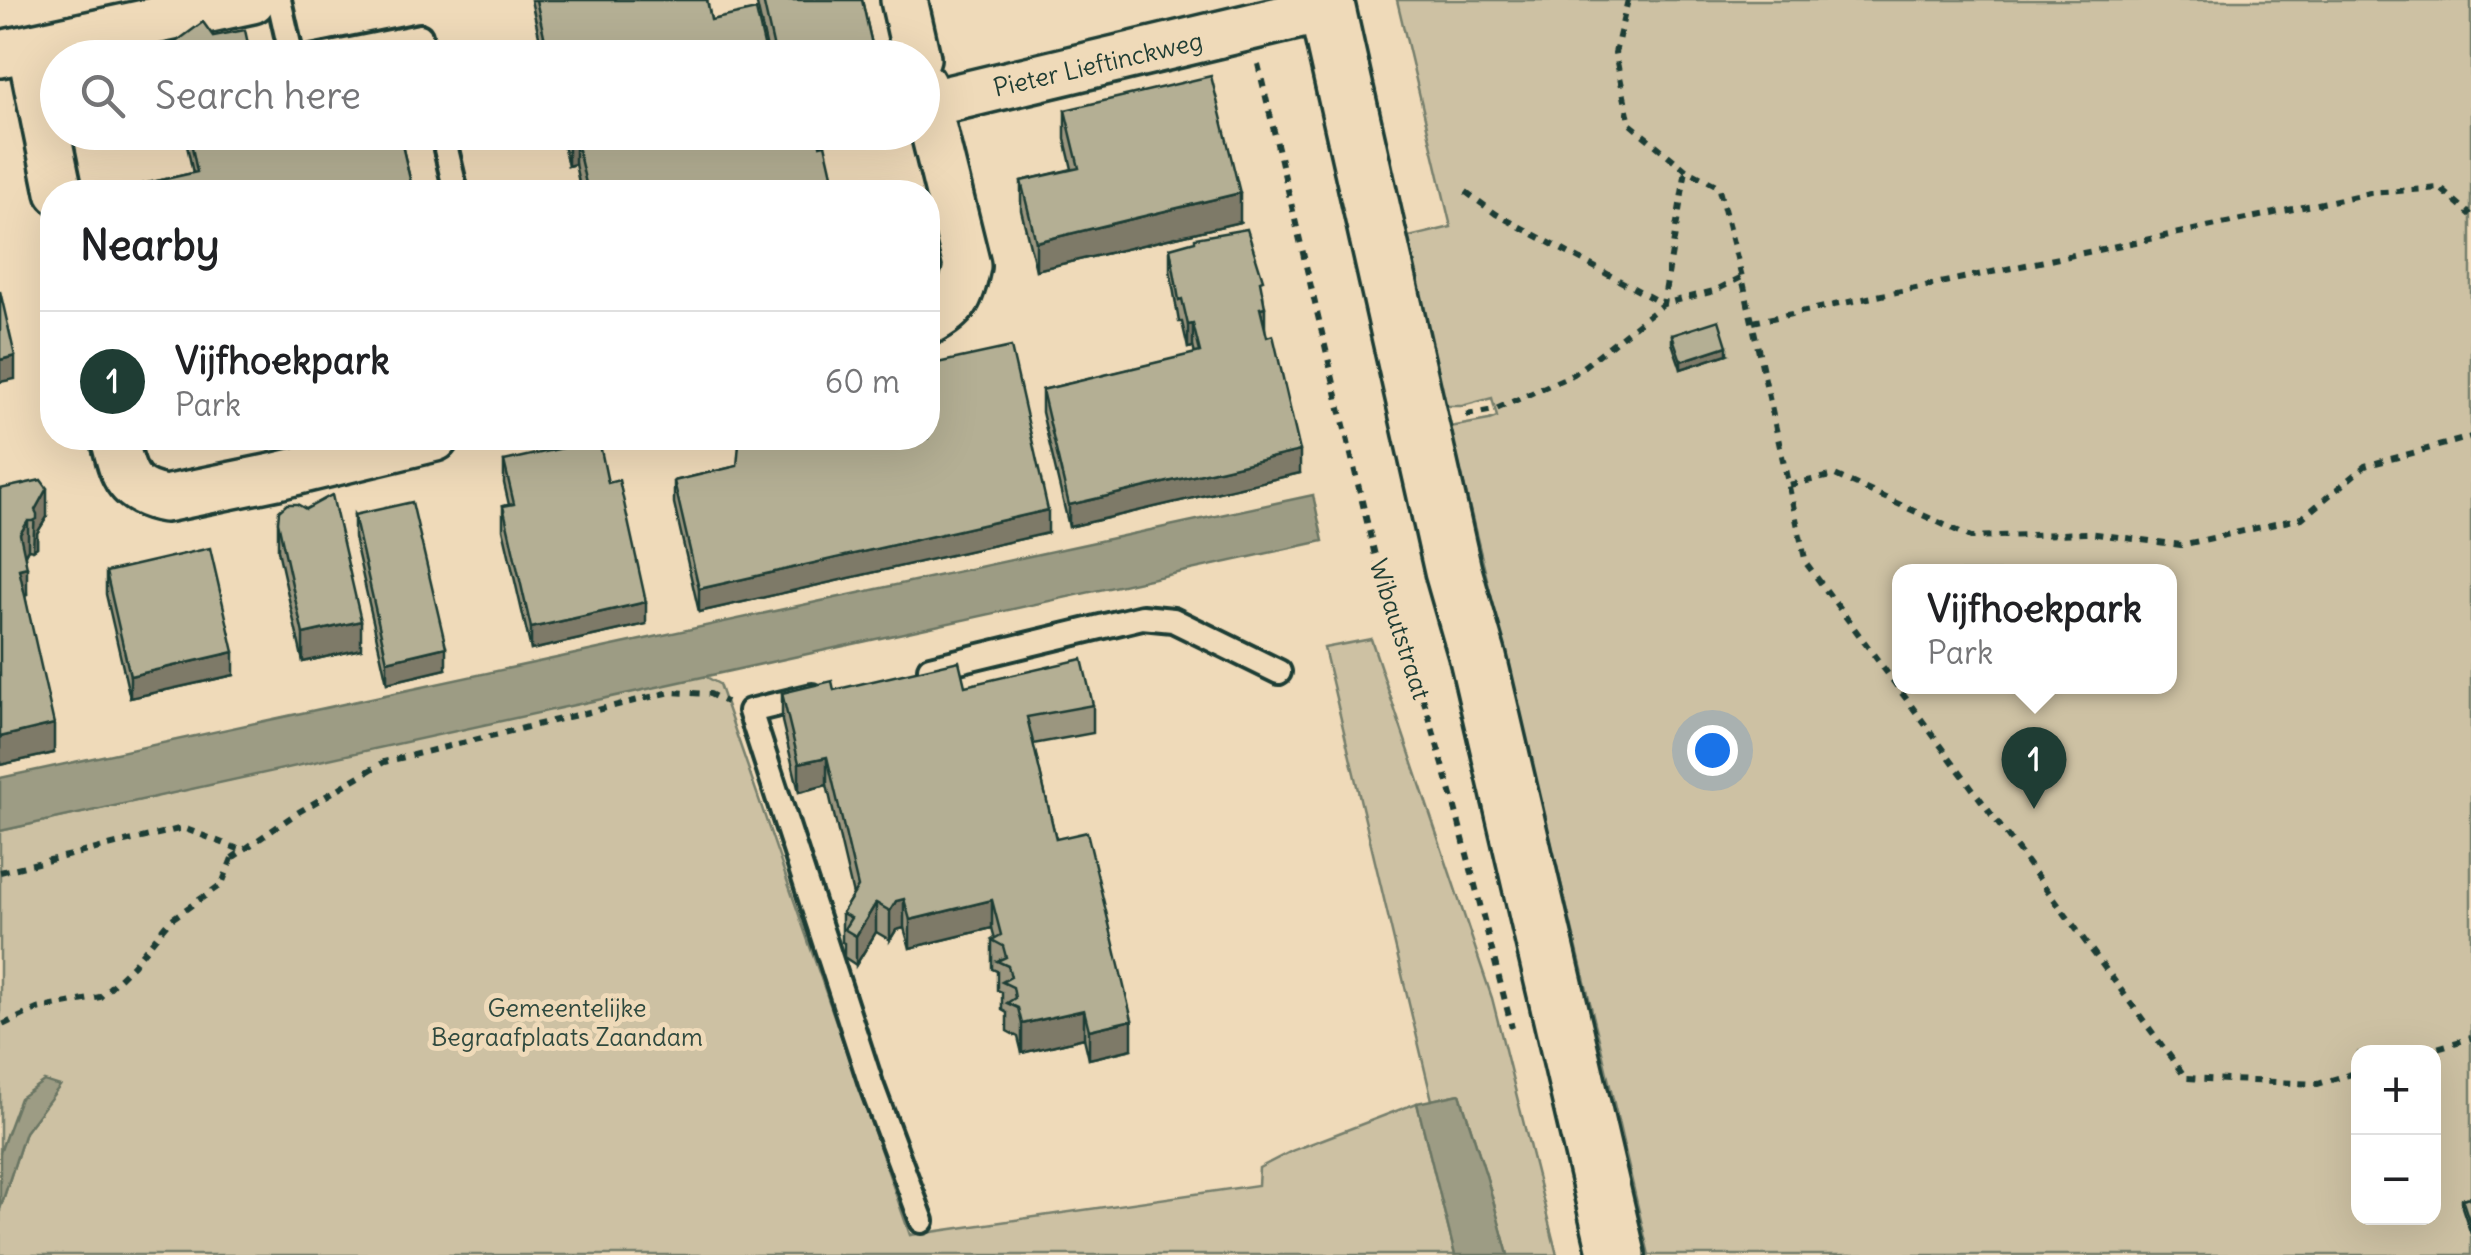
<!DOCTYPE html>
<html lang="en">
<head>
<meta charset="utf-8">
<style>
	:root { --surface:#fff; --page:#f6f6f6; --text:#202124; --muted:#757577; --line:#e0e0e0; --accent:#1f3d34 }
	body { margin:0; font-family:Delius,sans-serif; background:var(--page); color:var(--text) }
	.controls { position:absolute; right:30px; bottom:30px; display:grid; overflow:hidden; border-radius:20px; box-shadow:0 10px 40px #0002 }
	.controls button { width:90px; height:90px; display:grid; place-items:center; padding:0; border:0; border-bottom:2px solid var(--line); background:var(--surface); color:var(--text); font:50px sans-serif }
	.you { position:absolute; left:1712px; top:750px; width:35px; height:35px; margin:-25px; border:8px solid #fff; border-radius:50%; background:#1a73e8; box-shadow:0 0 0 15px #1a73e833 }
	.badge { display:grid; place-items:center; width:65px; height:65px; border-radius:50%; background:var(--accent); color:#fff; font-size:32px; font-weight:700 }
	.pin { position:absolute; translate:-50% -82px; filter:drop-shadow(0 2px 5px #0008) }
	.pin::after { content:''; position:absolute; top:52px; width:35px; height:30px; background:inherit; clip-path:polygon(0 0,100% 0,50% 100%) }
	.popup { position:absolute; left:1892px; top:564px; width:285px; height:130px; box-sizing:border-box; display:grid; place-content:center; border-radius:20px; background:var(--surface); filter:drop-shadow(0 2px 8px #0005); font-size:32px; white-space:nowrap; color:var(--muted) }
	.popup b { font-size:38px; color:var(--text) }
	.popup::after { content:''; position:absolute; left:50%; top:100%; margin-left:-20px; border:20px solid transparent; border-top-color:var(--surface) }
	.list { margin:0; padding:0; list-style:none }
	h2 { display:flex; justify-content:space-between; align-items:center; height:130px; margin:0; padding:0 40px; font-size:42px }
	h2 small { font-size:32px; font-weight:400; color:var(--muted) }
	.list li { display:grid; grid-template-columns:65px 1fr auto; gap:30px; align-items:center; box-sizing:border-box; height:140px; padding:0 40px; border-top:2px solid var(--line) }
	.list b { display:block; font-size:38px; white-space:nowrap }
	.list p { margin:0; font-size:32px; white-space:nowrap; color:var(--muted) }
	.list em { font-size:32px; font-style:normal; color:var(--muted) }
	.icon { flex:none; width:55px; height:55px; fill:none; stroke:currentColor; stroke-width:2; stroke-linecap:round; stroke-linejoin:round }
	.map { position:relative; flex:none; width:2471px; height:1255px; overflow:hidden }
	.search { position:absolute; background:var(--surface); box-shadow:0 10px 40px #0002; left:40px; top:40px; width:900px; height:110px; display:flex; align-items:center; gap:25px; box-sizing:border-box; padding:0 35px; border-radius:55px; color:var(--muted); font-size:38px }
	.panel { position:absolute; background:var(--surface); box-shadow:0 10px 40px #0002; left:40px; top:180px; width:900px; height:270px; border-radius:40px }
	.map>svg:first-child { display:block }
	.green { fill:#cdc1a3; stroke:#767f6c; stroke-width:2.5; fill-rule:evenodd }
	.water { fill:#9d9c84; stroke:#6b7664; stroke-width:2.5 }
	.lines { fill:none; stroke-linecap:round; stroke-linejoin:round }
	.lane-casing { stroke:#1f3d34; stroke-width:30 }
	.street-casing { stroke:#1f3d34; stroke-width:52 }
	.secondary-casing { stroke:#1f3d34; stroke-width:62 }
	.path { stroke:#1f3d34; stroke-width:6; stroke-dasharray:8 8; stroke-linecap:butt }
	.lane { stroke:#efdab9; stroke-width:22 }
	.street { stroke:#efdab9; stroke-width:45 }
	.secondary { stroke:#efdab9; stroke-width:55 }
	.wall { fill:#9b967f; stroke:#1f3d34; stroke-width:2.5 }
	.shaded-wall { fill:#7e7a68; stroke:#1f3d34; stroke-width:2.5 }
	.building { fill:#b4af94; stroke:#1f3d34; stroke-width:2.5 }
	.labels { text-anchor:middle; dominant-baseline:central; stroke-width:10; stroke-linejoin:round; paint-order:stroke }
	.street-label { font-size:25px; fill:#1f3d34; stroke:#efdab9 }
	.park-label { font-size:25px; fill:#304a3f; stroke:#efdab9 }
</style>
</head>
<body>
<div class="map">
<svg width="2471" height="1255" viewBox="0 0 2471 1255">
	<rect width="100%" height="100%" fill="#efdab9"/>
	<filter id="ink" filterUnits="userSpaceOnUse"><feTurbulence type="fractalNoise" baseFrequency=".01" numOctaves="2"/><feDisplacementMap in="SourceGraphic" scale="20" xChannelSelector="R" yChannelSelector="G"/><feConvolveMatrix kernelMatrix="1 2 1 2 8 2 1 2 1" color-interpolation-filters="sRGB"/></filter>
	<g filter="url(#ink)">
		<g class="green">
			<path d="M 1397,0 L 2471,0 L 2471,1255 L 1649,1255 L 1603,1056 L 1450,427 L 1489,420 L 1497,417 L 1492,398 L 1462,406 L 1446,406 L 1405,238 L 1451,227 ZM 1899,572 L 2169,572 L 2169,686 L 1899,686 ZM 2358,1052 L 2434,1052 L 2434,1218 L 2358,1218 Z"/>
			<path d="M 1371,639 L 1492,998 L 1557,1255 L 1508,1255 L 1486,1175 L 1460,1094 L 1432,1100 L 1324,648 Z"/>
			<path d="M 703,675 L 719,684 L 910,1235 L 1258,1185 L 1259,1168 L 1292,1151 L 1417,1103 L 1455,1255 L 0,1255 L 0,1209 L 25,1132 L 59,1086 L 7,1133 L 0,1153 L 0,831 Z"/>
		</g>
		<g class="water">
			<path d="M 1313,495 L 1323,541 L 0,831 L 0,778 Z"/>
			<path d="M 44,1081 L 60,1086 L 25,1132 L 0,1209 L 0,1153 L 7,1133 L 20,1098 Z"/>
			<path d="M 1460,1094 L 1486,1175 L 1508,1255 L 1455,1255 L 1417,1103 Z"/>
		</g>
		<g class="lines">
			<g class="lane-casing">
				<g id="lane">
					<path d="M 279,0 L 292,58"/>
					<path d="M 311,58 L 420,36 L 425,58"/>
					<path d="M 442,132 L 456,192"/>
					<path d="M 930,668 L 1142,617 L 1173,620 L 1279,672"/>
					<path d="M 812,696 L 750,711 L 871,1084 L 922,1221"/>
				</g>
			</g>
			<g class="street-casing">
				<g id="street">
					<path d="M 904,0 L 917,58"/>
					<path d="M 30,49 L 59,192"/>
					<path d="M 0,54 L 252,0"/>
					<path d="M 922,84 L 967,266 C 961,296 956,308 928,322"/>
					<path d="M 927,104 L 1326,9"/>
					<path d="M 114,438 C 123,473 125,492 165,499 L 277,476 L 435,438"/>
				</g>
			</g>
			<g class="secondary-casing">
				<path id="secondary" d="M 1325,0 L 1453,571 L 1478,658 L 1617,1255"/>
			</g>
			<g class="path">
				<path d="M 1628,0 L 1615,53 L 1630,124 L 1686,170 L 1718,186 L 1742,277 L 1806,563 L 2186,1078 L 2318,1084 L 2358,1072"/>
				<path d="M 1258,64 L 1382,585 L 1427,710 L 1452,796 L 1512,1028"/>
				<path d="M 1466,192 L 1496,214 L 1663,304 L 1686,170"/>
				<path d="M 1753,322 L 2370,193 L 2440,188 L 2471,215"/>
				<path d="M 1466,415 L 1494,410 L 1574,374 L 1663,304 L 1714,291 L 1742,277"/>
				<path d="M 1789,485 L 1835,475 L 1971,537 L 2088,533 L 2181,545 L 2302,518 L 2365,466 L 2471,437"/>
				<path d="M 232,858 L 297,813 L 384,762 L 671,692 L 710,694 L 726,702"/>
				<path d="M 0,872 L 183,828 L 236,848 L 222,884 L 169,921 L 133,965 L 100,997 L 37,1009 L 0,1026"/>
				<path d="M 2423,1052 L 2471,1038"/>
			</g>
			<use href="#lane" class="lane"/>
			<use href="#street" class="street"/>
			<use href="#secondary" class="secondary"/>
		</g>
		<g class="wall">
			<path d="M 531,0 L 707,0 L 711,20 L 767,58 L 544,58 Z"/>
			<path d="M 756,0 L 862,0 L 875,58 L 769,58 Z"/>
			<path d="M 1065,110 L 1240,222 L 1036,270 L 1021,210 L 1021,181 L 1072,169 L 1065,139 Z"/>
			<path d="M 184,132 L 399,132 L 413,192 L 134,192 L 134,186 L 193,173 Z"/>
			<path d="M 560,132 L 817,132 L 836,192 L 581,192 L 575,164 L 568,166 Z"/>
			<path d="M 1170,248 L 1263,294 L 1265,330 L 1300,473 L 1069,527 L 1042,412 L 1042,390 L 1195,354 L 1193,347 L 1188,348 L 1182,322 L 1179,322 L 1170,270 Z"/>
			<path d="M 1672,335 L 1727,354 L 1681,369 L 1672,343 Z"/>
			<path d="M 504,461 L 608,483 L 646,624 L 531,650 L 503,529 L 503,506 L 509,505 L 504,483 Z"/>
			<path d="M 737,466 L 1048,533 L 699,612 L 674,503 L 674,481 Z"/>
			<path d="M 0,489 L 47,517 L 37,533 L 37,547 L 33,550 L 28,549 L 25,555 L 27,595 L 25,596 L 54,753 L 0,765 Z"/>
			<path d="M 354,515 L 446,669 L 387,683 L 354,537 Z"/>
			<path d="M 278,522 L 361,649 L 303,662 L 278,550 Z"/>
			<path d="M 106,572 L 234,675 L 130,698 L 106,594 Z"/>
			<path d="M 965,686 L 1093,705 L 1093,733 L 1033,744 L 1056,839 L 1132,1049 L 1089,1059 L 1084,1038 L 1022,1053 L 1018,1037 L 1007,1031 L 1007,1013 L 1002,1010 L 1002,992 L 997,990 L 997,971 L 992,969 L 992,940 L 995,939 L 992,928 L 910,948 L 904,928 L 896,930 L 890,940 L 876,932 L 856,965 L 844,957 L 844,943 L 842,942 L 842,913 L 853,895 L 827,785 L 799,792 L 782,721 L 782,693 Z"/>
			<path d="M 2471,1197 L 2471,1234 L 2462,1207 L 2462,1199 Z"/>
		</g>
		<g class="shaded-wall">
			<path d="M 575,142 L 575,164 L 568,166 L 568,143 Z"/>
			<path d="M 1240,193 L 1240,222 L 1036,270 L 1036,242 Z"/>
			<path d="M 1265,307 L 1265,330 L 1260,308 Z"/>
			<path d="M 1193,324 L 1193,347 L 1188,348 L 1188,325 Z"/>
			<path d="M 1727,346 L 1727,354 L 1681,369 L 1681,361 Z"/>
			<path d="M 15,356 L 15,379 L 0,382 L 0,360 Z"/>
			<path d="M 1300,451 L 1300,473 L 1069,527 L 1069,505 Z"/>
			<path d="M 47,488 L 47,517 L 37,533 L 37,547 L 33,550 L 35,510 Z"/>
			<path d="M 1048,510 L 1048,533 L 699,612 L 699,589 Z"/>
			<path d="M 28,521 L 28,549 L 20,562 L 20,534 Z"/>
			<path d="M 27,567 L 27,595 L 19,597 L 19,569 Z"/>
			<path d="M 646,602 L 646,624 L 531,650 L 531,628 Z"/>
			<path d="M 361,621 L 361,649 L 303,662 L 303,634 Z"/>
			<path d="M 446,647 L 446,669 L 387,683 L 387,661 Z"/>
			<path d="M 234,652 L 234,675 L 130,698 L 130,676 Z"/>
			<path d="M 54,724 L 54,753 L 0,765 L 0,737 Z"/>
			<path d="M 827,757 L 827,785 L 799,792 L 799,763 Z"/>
			<path d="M 904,899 L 904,928 L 896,930 L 890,940 L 890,911 L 896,901 Z"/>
			<path d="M 992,900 L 992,928 L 910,948 L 910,920 Z"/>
			<path d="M 876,903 L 876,932 L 856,965 L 856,936 Z"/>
			<path d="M 1084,1010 L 1084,1038 L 1022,1053 L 1022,1024 Z"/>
			<path d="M 1132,1020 L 1132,1049 L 1089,1059 L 1089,1030 Z"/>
		</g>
		<g class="building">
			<path d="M 536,0 L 707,0 L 711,20 L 756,10 L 767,58 L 549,58 Z"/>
			<path d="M 763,0 L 862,0 L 875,58 L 776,58 Z"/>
			<path d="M 203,22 L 213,36 L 245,30 L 251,58 L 172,58 L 169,47 Z"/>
			<path d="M 1211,76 L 1240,193 L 1036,242 L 1021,181 L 1079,168 L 1065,110 Z"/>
			<path d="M 189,132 L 399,132 L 413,192 L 137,192 L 134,186 L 197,172 Z"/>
			<path d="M 566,132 L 593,132 L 575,137 L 575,142 L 568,143 Z"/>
			<path d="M 593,132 L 817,132 L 820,145 L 825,144 L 836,192 L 588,192 L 575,137 Z"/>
			<path d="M 1247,229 L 1263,280 L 1260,281 L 1265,307 L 1260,308 L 1267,337 L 1273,335 L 1300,451 L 1069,505 L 1042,390 L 1200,352 L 1193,324 L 1188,325 L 1182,299 L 1179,300 L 1170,248 L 1195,241 L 1195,238 Z"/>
			<path d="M 0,291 L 15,356 L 0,360 Z"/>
			<path d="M 1719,320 L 1727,346 L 1681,361 L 1672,335 Z"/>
			<path d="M 1011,347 L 1048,510 L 699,589 L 674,481 L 737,466 L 739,444 L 743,438 L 928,438 L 928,365 Z"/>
			<path d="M 599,440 L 608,483 L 619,480 L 646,602 L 531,628 L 503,506 L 514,504 L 504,461 Z"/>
			<path d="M 41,480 L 47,488 L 35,510 L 37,514 L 37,519 L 33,521 L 28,521 L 20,534 L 27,567 L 19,569 L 54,724 L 0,737 L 0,489 Z"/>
			<path d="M 332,495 L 361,621 L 303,634 L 278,522 L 279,511 L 287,504 L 297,504 L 306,509 Z"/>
			<path d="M 412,502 L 446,647 L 387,661 L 354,515 Z"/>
			<path d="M 210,548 L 234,652 L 130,676 L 106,572 Z"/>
			<path d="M 1082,659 L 1093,705 L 1027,717 L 1056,839 L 1087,832 L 1132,1020 L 1089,1030 L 1084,1010 L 1022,1024 L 1018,1008 L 1007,1003 L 1015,998 L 1013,987 L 1002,982 L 1011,977 L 1008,966 L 997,961 L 1006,957 L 1003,946 L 992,940 L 1001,935 L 992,900 L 910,920 L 904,899 L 896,901 L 890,911 L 876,903 L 856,936 L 844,929 L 851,918 L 842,913 L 858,887 L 827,757 L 799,763 L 782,693 L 832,681 L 834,690 L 959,661 L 965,686 Z"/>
			<path d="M 2471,1197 L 2471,1226 L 2462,1199 Z"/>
		</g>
	</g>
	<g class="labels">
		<g class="street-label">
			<text transform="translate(1098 64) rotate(-13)">Pieter Lieftinckweg</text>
			<text transform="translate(1400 629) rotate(72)">Wibautstraat</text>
		</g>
		<g class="park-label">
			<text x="567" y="1008">Gemeentelijke<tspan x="567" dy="29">Begraafplaats Zaandam</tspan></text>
		</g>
	</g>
</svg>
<div class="controls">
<button>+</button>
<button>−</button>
</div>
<div class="you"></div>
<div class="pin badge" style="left:2034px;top:809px">1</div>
<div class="popup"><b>Vijfhoekpark</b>Park</div>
<div class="search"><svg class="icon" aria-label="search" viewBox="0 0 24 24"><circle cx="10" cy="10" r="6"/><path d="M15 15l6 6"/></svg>Search here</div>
<section class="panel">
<h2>Nearby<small></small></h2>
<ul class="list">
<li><span class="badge">1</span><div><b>Vijfhoekpark</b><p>Park</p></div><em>60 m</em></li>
</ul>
</section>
</div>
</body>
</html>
